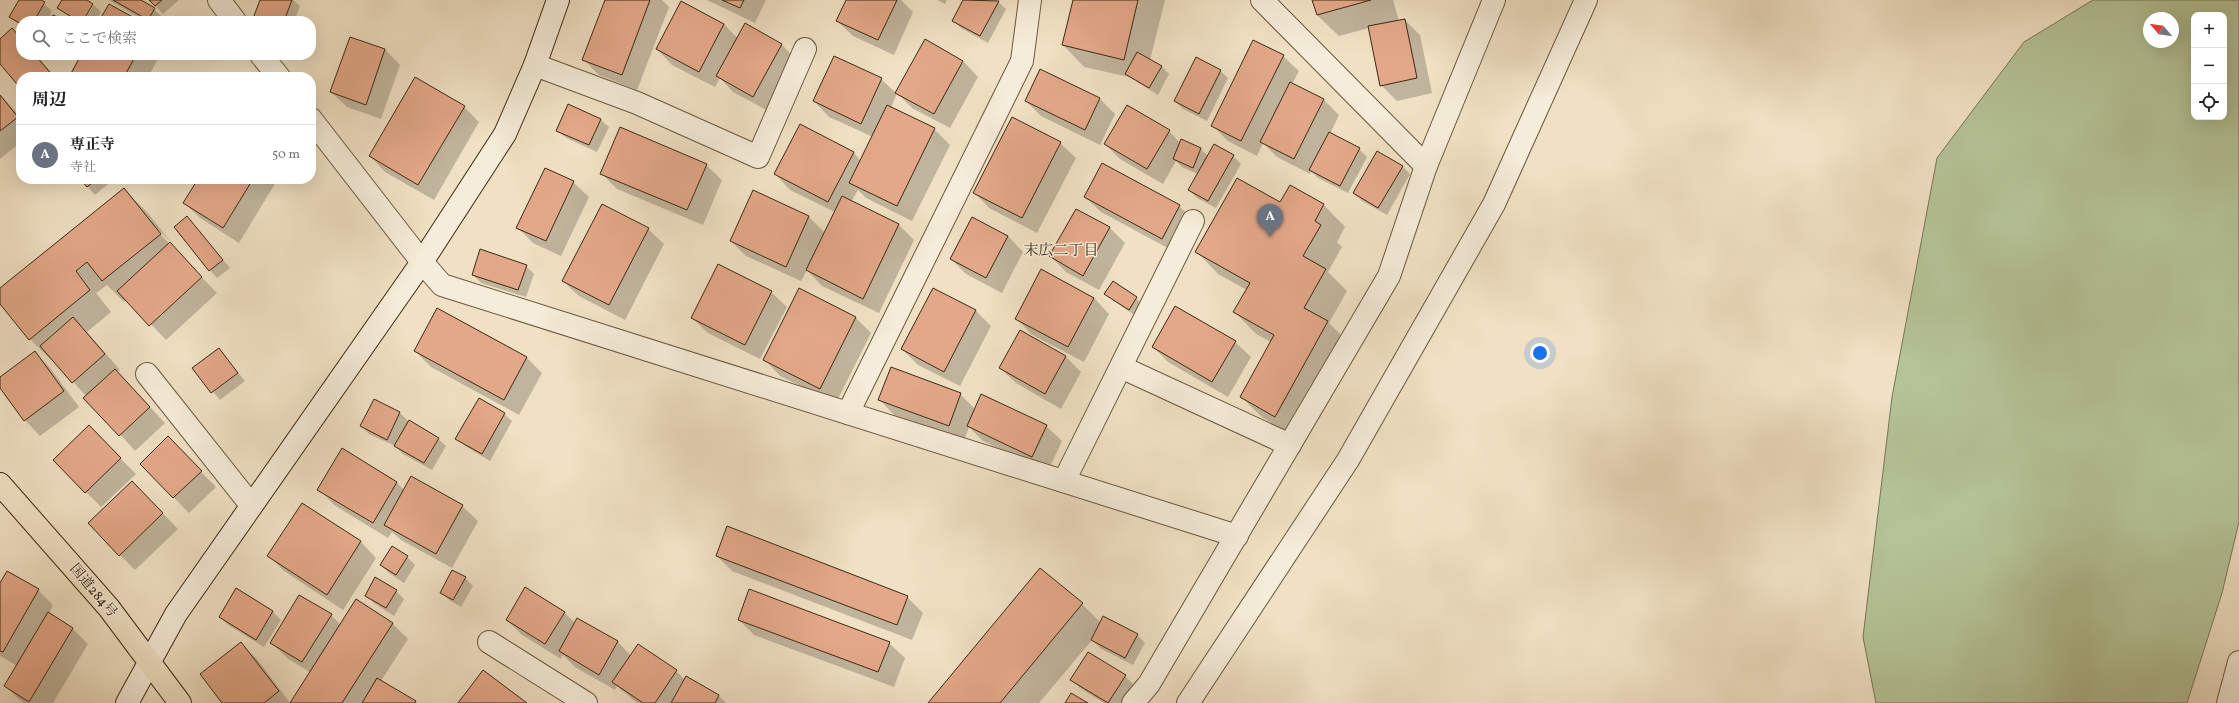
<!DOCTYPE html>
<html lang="ja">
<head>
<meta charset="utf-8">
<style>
	:root { --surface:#fff; --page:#f2f2f2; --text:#202124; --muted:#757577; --line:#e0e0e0; --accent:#111827 }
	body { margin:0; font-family:Vollkorn,"Noto Serif JP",serif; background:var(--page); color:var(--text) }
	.controls { position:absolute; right:12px; top:12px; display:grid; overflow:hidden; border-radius:8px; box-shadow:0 4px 16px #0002 }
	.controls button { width:36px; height:36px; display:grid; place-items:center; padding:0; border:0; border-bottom:1px solid var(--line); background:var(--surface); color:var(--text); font:20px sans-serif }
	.compass { position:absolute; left:2143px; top:12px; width:36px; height:36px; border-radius:50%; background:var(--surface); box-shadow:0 4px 16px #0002; rotate:299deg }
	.you { position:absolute; left:1540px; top:353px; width:14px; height:14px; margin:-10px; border:3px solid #fff; border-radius:50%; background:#1a73e8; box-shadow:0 0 0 6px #1a73e833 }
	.badge { display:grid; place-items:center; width:26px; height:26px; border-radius:50%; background:var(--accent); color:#fff; font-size:13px; font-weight:700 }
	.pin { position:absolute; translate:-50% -33px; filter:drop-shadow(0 1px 2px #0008) }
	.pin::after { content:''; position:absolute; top:21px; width:14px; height:12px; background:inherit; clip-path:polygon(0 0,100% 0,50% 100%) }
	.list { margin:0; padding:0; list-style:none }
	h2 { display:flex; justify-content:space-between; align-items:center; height:52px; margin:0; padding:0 16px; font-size:17px }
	h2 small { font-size:13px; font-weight:400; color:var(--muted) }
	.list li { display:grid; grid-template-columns:26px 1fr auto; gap:12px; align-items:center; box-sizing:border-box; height:60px; padding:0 16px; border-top:1px solid var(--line) }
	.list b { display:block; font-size:15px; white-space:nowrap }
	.list p { margin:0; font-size:13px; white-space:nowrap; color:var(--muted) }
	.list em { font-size:13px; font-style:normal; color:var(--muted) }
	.icon { flex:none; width:22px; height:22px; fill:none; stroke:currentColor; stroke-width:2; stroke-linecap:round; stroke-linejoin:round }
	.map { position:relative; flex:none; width:2239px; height:703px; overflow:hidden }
	.search { position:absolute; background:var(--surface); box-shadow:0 4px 16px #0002; left:16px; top:16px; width:300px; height:44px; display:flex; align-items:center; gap:10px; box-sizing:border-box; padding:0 14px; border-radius:16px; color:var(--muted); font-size:15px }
	.panel { position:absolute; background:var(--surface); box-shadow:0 4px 16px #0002; left:16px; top:72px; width:300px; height:112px; border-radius:16px }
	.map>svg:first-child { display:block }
	.green { fill:#b5c498; stroke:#797655; fill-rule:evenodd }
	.shadow { fill:#0003 }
	.building { fill:#e3a889; stroke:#3d2912 }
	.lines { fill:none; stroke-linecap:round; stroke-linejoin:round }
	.lane-casing { stroke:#6a573e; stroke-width:24 }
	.street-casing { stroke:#6a573e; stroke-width:24 }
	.secondary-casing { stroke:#3d2912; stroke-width:24 }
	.highway-casing { stroke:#3d2912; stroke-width:24 }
	.lane { stroke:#f5ecd9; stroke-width:22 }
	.street { stroke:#f5ecd9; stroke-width:22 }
	.secondary { stroke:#f5ecd9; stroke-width:22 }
	.highway { stroke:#f0e1c4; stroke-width:22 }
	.labels { text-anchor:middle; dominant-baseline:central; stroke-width:3; stroke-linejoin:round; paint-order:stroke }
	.street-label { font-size:14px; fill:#3d2912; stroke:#f5ecd9 }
	.neighbourhood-label { font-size:15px; fill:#3d2912; stroke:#f5ecd9 }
</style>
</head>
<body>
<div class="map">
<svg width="2239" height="703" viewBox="0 0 2239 703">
	<rect width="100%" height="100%" fill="#f0e1c4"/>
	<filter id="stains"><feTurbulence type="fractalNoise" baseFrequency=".005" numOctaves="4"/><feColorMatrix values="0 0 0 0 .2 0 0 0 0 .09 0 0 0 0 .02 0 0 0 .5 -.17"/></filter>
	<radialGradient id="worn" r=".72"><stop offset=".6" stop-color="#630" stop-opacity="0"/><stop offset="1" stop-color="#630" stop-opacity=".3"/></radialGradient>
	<path class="green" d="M 2093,0 L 2239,0 L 2239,522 L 2222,593 L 2187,703 L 1876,703 L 1863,637 L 1892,397 L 1937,158 L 2024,42 ZM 2194,15 L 2224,15 L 2224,117 L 2194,117 ZM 2149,18 L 2173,18 L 2173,42 L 2149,42 Z"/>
	<g class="shadow">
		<path d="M 21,0 L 39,0 L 52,11 L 47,21 L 21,21 L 21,26 L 11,17 Z"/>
		<path d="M 64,0 L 85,0 L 93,5 L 82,21 L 75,21 L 59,8 Z"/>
		<path d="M 109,0 L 139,0 L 154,9 L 162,17 L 159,21 L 145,21 Z"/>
		<path d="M 150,0 L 179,0 L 163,14 Z"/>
		<path d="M 261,0 L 293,0 L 300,6 L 294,21 L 253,21 Z"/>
		<path d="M 606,0 L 662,0 L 669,7 L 637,90 L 599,75 L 584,60 Z"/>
		<path d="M 707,0 L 766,0 L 755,23 Z"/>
		<path d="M 847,0 L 901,0 L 913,12 L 894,55 L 853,36 L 837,21 Z"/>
		<path d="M 937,0 L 947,0 L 945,4 Z"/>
		<path d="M 964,0 L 996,0 L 1006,9 L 988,43 L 961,28 L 953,20 Z"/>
		<path d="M 1074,0 L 1165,0 L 1150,60 L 1161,66 L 1169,74 L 1158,95 L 1129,77 L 1084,67 L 1063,45 Z"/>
		<path d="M 1313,0 L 1393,0 L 1399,21 L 1405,20 L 1420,35 L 1432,93 L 1397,101 L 1381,85 L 1369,28 L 1339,36 L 1317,15 Z"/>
		<path d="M 94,5 L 101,12 L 95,21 L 84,21 Z"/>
		<path d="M 724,24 L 738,39 L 781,44 L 797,60 L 768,111 L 733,92 L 720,78 L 715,87 L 672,65 L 657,49 Z"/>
		<path d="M 21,38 L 21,55 L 36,55 L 55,77 L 21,77 L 21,87 L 0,63 L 0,40 Z"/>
		<path d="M 925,40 L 963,61 L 978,77 L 950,128 L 912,108 L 897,93 L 891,108 L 934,129 L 950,145 L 912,221 L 866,198 L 858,190 L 851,202 L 899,225 L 914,240 L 879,313 L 822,286 L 807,270 L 801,281 L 746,256 L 731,241 L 809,217 L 825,233 L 835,212 L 790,190 L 775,174 L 800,125 L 854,153 L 861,161 L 873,137 L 829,117 L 814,101 L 881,79 L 896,93 Z"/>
		<path d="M 385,49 L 400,65 L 381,119 L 347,107 L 331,92 Z"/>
		<path d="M 82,55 L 160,55 L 148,77 L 70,77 Z"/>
		<path d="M 1283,56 L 1299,71 L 1292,84 L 1324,100 L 1339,115 L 1330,134 L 1359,149 L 1367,157 L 1348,193 L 1318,178 L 1311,171 L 1310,174 L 1277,157 L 1263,143 L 1257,156 L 1228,141 L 1213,126 Z"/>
		<path d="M 1041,70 L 1100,99 L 1115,114 L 1100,145 L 1041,116 L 1026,101 Z"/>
		<path d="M 1220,71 L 1228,78 L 1207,121 L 1183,109 L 1175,101 Z"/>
		<path d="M 0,94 L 21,118 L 21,142 L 0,159 Z"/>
		<path d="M 464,107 L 479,122 L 434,200 L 385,172 L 370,156 Z"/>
		<path d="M 601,120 L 609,127 L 597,152 L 566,138 L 558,131 Z"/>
		<path d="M 1169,131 L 1180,143 L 1181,141 L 1201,149 L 1208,156 L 1233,156 L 1241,164 L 1216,208 L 1197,198 L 1189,190 L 1198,174 L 1182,167 L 1176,161 L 1163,184 L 1120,159 L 1105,144 Z"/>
		<path d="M 1060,143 L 1076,158 L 1037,233 L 989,208 L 974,192 Z"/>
		<path d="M 706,165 L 722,180 L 703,225 L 617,189 L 601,173 Z"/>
		<path d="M 1402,166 L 1410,174 L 1387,215 L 1362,201 L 1354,193 Z"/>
		<path d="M 81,179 L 114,179 L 95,195 Z"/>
		<path d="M 199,179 L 273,179 L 276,182 L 239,243 L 200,218 L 184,203 Z"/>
		<path d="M 573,182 L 589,197 L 561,256 L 533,243 L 517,227 Z"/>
		<path d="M 1290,187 L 1324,205 L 1345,227 L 1337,242 L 1342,247 L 1328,272 L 1347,291 L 1329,323 L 1349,343 L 1297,437 L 1263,418 L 1241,397 L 1271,342 L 1256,334 L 1235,312 L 1247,290 L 1218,274 L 1197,252 L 1281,204 Z"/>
		<path d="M 124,189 L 146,211 L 171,242 L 158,229 L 157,231 L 217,293 L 166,340 L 127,299 L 124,302 L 107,285 L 96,293 L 111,312 L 87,332 L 120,370 L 117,372 L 165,423 L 135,451 L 53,359 L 51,360 L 30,339 L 0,302 L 0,289 Z"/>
		<path d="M 1085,197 L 1179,206 L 1195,221 L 1177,253 L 1101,212 Z"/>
		<path d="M 1076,210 L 1110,228 L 1125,243 L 1099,290 L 1066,272 L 1050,256 Z"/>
		<path d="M 187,217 L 230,268 L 217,278 L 210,270 Z"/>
		<path d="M 972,218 L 1008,236 L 1023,252 L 1002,293 L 966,274 L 951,259 Z"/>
		<path d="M 648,229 L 664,244 L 625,320 L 579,296 L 563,281 Z"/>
		<path d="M 526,266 L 534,274 L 526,297 L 481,283 L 473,275 Z"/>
		<path d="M 1041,270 L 1094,298 L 1109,314 L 1084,362 L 1031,334 L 1016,318 Z"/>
		<path d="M 933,289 L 976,311 L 991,326 L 960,386 L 918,365 L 902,349 Z"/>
		<path d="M 771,292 L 787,307 L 760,359 L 708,333 L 692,318 Z"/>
		<path d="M 1106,294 L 1136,298 L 1144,306 L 1137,317 L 1114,301 Z"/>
		<path d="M 438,309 L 527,358 L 542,373 L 519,415 L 431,367 L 415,351 Z"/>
		<path d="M 855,317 L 871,333 L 836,403 L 780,376 L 765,360 Z"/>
		<path d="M 1021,331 L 1066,357 L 1081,372 L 1061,409 L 1016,383 L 1000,368 Z"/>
		<path d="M 1235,342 L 1251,357 L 1228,397 L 1168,362 L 1153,347 Z"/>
		<path d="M 219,349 L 245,381 L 220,400 L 194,368 Z"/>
		<path d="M 35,352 L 50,368 L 79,407 L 40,436 L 25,420 L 0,387 L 0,378 Z"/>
		<path d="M 960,394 L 975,409 L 1046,426 L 1062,441 L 1048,471 L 983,441 L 969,427 L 964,441 L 895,416 L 880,400 Z"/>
		<path d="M 374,400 L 400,413 L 409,422 L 438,439 L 446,446 L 432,470 L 403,454 L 395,446 L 369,434 L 361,426 Z"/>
		<path d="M 504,414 L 512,421 L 490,461 L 465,446 L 457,438 Z"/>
		<path d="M 168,438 L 216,487 L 189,513 L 141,464 Z"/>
		<path d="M 104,442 L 136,474 L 101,507 L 86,492 Z"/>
		<path d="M 343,450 L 397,483 L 405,491 L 462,506 L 478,521 L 452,568 L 401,540 L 392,532 L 388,538 L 334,505 L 319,489 Z"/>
		<path d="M 148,498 L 178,529 L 135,570 L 120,555 Z"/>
		<path d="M 302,505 L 361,542 L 376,558 L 343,610 L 284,571 L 269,556 Z"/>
		<path d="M 717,556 L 907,597 L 923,613 L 912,640 L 732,571 Z"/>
		<path d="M 407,557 L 415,565 L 404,583 L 389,573 L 381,565 Z"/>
		<path d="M 465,578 L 473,586 L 461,607 L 449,600 L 441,592 Z"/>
		<path d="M 0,585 L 38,590 L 53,605 L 49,614 L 73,629 L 88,644 L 53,703 L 23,703 L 5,686 L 17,666 L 0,656 Z"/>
		<path d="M 236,589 L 273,612 L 281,620 L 264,647 L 228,625 L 220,617 Z"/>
		<path d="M 396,591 L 404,599 L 394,616 L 374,603 L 366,595 Z"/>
		<path d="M 356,601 L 393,624 L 408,639 L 381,681 L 417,703 L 291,703 L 311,673 L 287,658 L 271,642 L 331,615 L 341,625 Z"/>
		<path d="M 1082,604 L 1101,623 L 1137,635 L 1145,643 L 1133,665 L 1100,648 L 1092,640 L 1039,703 L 930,703 Z"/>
		<path d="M 564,612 L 576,624 L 578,620 L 618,642 L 631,656 L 676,671 L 685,680 L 686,678 L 719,696 L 726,703 L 637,703 L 617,686 L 615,690 L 575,667 L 563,655 L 561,659 L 522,635 L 507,620 Z"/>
		<path d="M 739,620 L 889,643 L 905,658 L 894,687 L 754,635 Z"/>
		<path d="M 241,644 L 257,659 L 290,703 L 224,703 Z"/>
		<path d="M 1125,676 L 1133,684 L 1121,703 L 1104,703 L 1080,688 L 1072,680 Z"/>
	</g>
	<g class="building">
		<path d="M 19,0 L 41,0 L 45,2 L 34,21 L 21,21 L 21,24 L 9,17 Z"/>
		<path d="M 62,0 L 87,0 L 93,4 L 83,21 L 78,21 L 57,8 Z"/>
		<path d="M 113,0 L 141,0 L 155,8 L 148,20 Z"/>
		<path d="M 149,0 L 162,0 L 155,6 Z"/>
		<path d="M 260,0 L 292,0 L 284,21 L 252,21 Z"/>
		<path d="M 605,0 L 650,0 L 622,75 L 582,60 Z"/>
		<path d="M 722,0 L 744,0 L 740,8 Z"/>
		<path d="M 846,0 L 897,0 L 878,40 L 836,21 Z"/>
		<path d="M 963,0 L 999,1 L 980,36 L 952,21 Z"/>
		<path d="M 1073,0 L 1138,0 L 1124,60 L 1062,45 Z"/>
		<path d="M 1312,0 L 1371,0 L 1317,15 Z"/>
		<path d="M 681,1 L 724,24 L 699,72 L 656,49 Z"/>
		<path d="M 109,4 L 140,21 L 99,21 Z"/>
		<path d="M 53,15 L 66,21 L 50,21 Z"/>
		<path d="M 1405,19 L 1417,78 L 1380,86 L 1368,26 Z"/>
		<path d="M 745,23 L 782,44 L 753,97 L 716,76 Z"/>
		<path d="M 12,28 L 21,38 L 21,55 L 35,55 L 54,77 L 21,77 L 21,89 L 0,64 L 0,39 Z"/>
		<path d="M 350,37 L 385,49 L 366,105 L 330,92 Z"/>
		<path d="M 925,39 L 963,61 L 934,114 L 895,93 Z"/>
		<path d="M 1253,40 L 1284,55 L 1241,141 L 1211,126 Z"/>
		<path d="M 1137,52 L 1162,66 L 1149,88 L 1125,74 Z"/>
		<path d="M 81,55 L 136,55 L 124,77 L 69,77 Z"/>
		<path d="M 834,56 L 882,78 L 861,124 L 813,101 Z"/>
		<path d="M 1196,57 L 1221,70 L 1199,114 L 1174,101 Z"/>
		<path d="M 1040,69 L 1100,98 L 1085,130 L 1025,101 Z"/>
		<path d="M 415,77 L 465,106 L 418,185 L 369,156 Z"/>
		<path d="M 1290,82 L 1324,99 L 1294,159 L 1260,142 Z"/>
		<path d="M 0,95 L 18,117 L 0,131 Z"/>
		<path d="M 568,104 L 601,119 L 589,145 L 556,131 Z"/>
		<path d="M 887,105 L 935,128 L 897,206 L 849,183 Z"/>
		<path d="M 1127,105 L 1170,130 L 1147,169 L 1104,144 Z"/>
		<path d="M 1012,117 L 1061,142 L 1022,218 L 973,193 Z"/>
		<path d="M 800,124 L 854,152 L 828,202 L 774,174 Z"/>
		<path d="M 620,127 L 707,164 L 687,210 L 600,174 Z"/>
		<path d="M 1329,132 L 1360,148 L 1340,186 L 1309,170 Z"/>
		<path d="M 1181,139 L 1201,148 L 1193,168 L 1173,159 Z"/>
		<path d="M 1214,144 L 1234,155 L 1208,201 L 1188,190 Z"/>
		<path d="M 1377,151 L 1403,166 L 1378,208 L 1353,193 Z"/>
		<path d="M 1102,163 L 1180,205 L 1162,239 L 1084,197 Z"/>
		<path d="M 545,168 L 574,181 L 546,241 L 516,228 Z"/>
		<path d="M 1237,178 L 1280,202 L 1290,185 L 1324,204 L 1315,221 L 1321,225 L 1303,256 L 1326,269 L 1304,308 L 1328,321 L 1275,417 L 1240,397 L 1274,335 L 1233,312 L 1250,283 L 1195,252 Z"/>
		<path d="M 80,179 L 97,179 L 87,187 Z"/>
		<path d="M 198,179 L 253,179 L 223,228 L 183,203 Z"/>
		<path d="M 124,188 L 161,234 L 102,281 L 87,262 L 76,271 L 90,290 L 29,340 L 0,304 L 0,288 Z"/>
		<path d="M 753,190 L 809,216 L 786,267 L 730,241 Z"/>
		<path d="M 842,196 L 899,224 L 863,299 L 806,270 Z"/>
		<path d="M 602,204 L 649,228 L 609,305 L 562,281 Z"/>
		<path d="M 1076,209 L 1110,227 L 1083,276 L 1049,256 Z"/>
		<path d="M 187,216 L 223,260 L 209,271 L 174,227 Z"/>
		<path d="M 972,217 L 1008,236 L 986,278 L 950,259 Z"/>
		<path d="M 170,242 L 202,277 L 149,326 L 117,291 Z"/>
		<path d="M 480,249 L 527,265 L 518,290 L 472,275 Z"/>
		<path d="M 718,264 L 772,291 L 745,345 L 691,318 Z"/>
		<path d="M 1041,269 L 1094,298 L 1068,347 L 1015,319 Z"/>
		<path d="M 1113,281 L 1137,297 L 1129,310 L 1104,294 Z"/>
		<path d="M 799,288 L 856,317 L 820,389 L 763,360 Z"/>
		<path d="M 933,288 L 976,310 L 944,372 L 901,349 Z"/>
		<path d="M 1175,306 L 1236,341 L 1212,382 L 1152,347 Z"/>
		<path d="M 437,308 L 527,357 L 504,400 L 414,351 Z"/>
		<path d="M 73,317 L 105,354 L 72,383 L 40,346 Z"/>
		<path d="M 1020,330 L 1066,356 L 1045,394 L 999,368 Z"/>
		<path d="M 219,348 L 238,373 L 211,393 L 192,368 Z"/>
		<path d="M 35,351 L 64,391 L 24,421 L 0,388 L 0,377 Z"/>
		<path d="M 891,367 L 961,393 L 949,426 L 878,400 Z"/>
		<path d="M 115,369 L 150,407 L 119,436 L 83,398 Z"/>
		<path d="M 981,394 L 1047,425 L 1032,457 L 967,426 Z"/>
		<path d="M 479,398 L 505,413 L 482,454 L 455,439 Z"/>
		<path d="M 374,399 L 400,412 L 387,440 L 360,426 Z"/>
		<path d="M 409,420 L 439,438 L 424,463 L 394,446 Z"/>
		<path d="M 89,425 L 121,458 L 85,493 L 53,460 Z"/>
		<path d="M 168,436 L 202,471 L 173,498 L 140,464 Z"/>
		<path d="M 342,448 L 397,482 L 373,523 L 317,490 Z"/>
		<path d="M 411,476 L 463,505 L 436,554 L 384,525 Z"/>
		<path d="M 132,481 L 163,513 L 119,556 L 88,523 Z"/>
		<path d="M 302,503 L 361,541 L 327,595 L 267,556 Z"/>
		<path d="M 727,526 L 908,596 L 897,625 L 716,556 Z"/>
		<path d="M 392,546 L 408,556 L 396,575 L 380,565 Z"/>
		<path d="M 1040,568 L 1083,603 L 1000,703 L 928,703 Z"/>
		<path d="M 452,570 L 466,577 L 453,600 L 440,593 Z"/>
		<path d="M 7,571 L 39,589 L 3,652 L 0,651 L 0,583 Z"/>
		<path d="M 375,577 L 397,590 L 386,608 L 365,596 Z"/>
		<path d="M 525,587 L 565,612 L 545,644 L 506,620 Z"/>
		<path d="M 236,588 L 273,611 L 256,640 L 219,617 Z"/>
		<path d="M 749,589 L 890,642 L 878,672 L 738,620 Z"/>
		<path d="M 299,595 L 332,614 L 302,662 L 270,643 Z"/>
		<path d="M 356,599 L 393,623 L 342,703 L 290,703 Z"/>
		<path d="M 48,612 L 73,628 L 29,702 L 4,686 Z"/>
		<path d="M 1103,616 L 1138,634 L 1125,658 L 1091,640 Z"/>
		<path d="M 577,618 L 618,641 L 599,675 L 559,651 Z"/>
		<path d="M 241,642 L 279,691 L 264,703 L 222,703 L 200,674 Z"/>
		<path d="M 638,644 L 677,670 L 655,703 L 643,703 L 612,682 Z"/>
		<path d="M 1088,652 L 1126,675 L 1108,703 L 1070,680 Z"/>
		<path d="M 483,670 L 527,703 L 458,703 Z"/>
		<path d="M 686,676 L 719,695 L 715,703 L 671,703 Z"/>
		<path d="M 377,678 L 416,701 L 415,703 L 362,703 Z"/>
		<path d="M 1071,693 L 1088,703 L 1065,703 Z"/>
	</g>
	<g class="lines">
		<g class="lane-casing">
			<g id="lane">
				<path d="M 1188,703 L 1348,460 L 1494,204 L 1586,0"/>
				<path d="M 2228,703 L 2239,662"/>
			</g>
		</g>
		<g class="street-casing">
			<g id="street">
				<path d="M 219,0 L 235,21"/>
				<path d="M 1262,0 L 1426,166"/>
				<path d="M 261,55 L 279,77"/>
				<path d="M 535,65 L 637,103 L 758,157 L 805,49"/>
				<path d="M 311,119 L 422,262 L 442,285 L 1237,536"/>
				<path d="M 1121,367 L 1290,445"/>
				<path d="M 147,374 L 251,505"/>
				<path d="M 848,413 L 1022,61 L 1030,0"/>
				<path d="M 1064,481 L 1193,221"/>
				<path d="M 489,642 L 586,703"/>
				<path d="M 1133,703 L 1149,684 L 1389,276 L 1426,166 L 1494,0"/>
			</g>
		</g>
		<g class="secondary-casing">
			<path id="secondary" d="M 127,703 L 176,614 L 422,262 L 505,134 L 535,65 L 558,0"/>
		</g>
		<g class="highway-casing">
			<path id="highway" d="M 0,484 L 109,608 L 180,703"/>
		</g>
		<use href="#lane" class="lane"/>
		<use href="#street" class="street"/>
		<use href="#secondary" class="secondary"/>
		<use href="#highway" class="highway"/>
	</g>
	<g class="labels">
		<g class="street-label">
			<text transform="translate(93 591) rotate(50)">国道284号</text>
		</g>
		<g class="neighbourhood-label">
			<text x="1061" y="251">末広二丁目</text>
		</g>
	</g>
	<rect width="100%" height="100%" filter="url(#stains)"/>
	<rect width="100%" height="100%" fill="url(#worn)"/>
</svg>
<div class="controls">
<button>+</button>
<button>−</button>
<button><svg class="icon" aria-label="locate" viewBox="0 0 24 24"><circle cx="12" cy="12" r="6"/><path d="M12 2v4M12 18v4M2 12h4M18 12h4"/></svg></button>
</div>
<svg class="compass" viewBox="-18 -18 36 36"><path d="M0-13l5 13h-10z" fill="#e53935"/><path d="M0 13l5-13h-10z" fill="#757577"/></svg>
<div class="you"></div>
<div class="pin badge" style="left:1270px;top:237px;background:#6b7280">A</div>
<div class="search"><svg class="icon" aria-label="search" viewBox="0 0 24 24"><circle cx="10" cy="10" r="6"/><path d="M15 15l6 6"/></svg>ここで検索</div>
<section class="panel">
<h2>周辺<small></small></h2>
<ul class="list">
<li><span class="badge" style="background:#6b7280">A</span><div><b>専正寺</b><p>寺社</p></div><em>50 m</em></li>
</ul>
</section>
</div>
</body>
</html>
